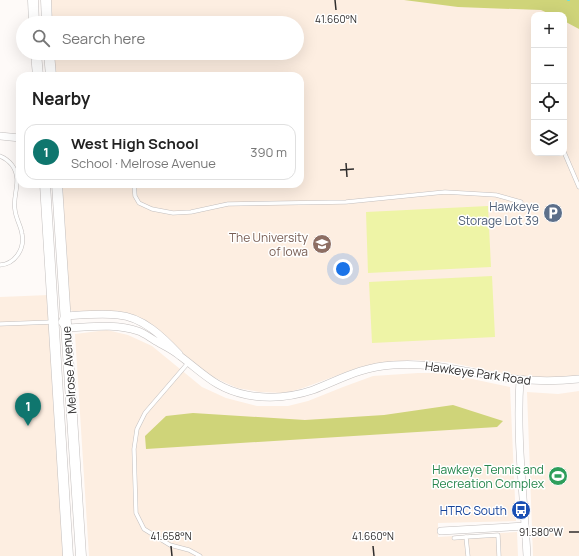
<!DOCTYPE html>
<html lang="en">
<head>
<meta charset="utf-8">
<style>
	:root { --surface:#fff; --page:#f6f6f6; --text:#222; --muted:#767676; --line:#e0e0e0; --accent:#0f766e }
	body { margin:0; font-family:Manrope,sans-serif; background:var(--page); color:var(--text) }
	.controls { position:absolute; right:12px; top:12px; display:grid; overflow:hidden; border-radius:8px; box-shadow:0 4px 16px #0002 }
	.controls button { width:36px; height:36px; display:grid; place-items:center; padding:0; border:0; border-bottom:1px solid var(--line); background:var(--surface); color:var(--text); font:20px sans-serif }
	.you { position:absolute; left:343px; top:269px; width:14px; height:14px; margin:-10px; border:3px solid #fff; border-radius:50%; background:#1a73e8; box-shadow:0 0 0 6px #1a73e833 }
	.badge { display:grid; place-items:center; width:26px; height:26px; border-radius:50%; background:var(--accent); color:#fff; font-size:13px; font-weight:700 }
	.pin { position:absolute; translate:-50% -33px; filter:drop-shadow(0 1px 2px #0008) }
	.pin::after { content:''; position:absolute; top:21px; width:14px; height:12px; background:inherit; clip-path:polygon(0 0,100% 0,50% 100%) }
	.list { margin:0; padding:0; list-style:none }
	h2 { display:flex; justify-content:space-between; align-items:center; height:52px; margin:0; padding:0 16px; font-size:17px }
	h2 small { font-size:13px; font-weight:400; color:var(--muted) }
	.list li { display:grid; grid-template-columns:26px 1fr auto; gap:12px; align-items:center; box-sizing:border-box; height:56px; margin:0 8px 8px; padding:0 8px; border:1px solid var(--line); border-radius:12px }
	.list b { display:block; font-size:15px; white-space:nowrap }
	.list p { margin:0; font-size:13px; white-space:nowrap; color:var(--muted) }
	.list em { font-size:13px; font-style:normal; color:var(--muted) }
	.icon { flex:none; width:22px; height:22px; fill:none; stroke:currentColor; stroke-width:2; stroke-linecap:round; stroke-linejoin:round }
	.map { position:relative; flex:none; width:579px; height:556px; overflow:hidden }
	.search { position:absolute; background:var(--surface); box-shadow:0 4px 16px #0002; left:16px; top:16px; width:288px; height:44px; display:flex; align-items:center; gap:10px; box-sizing:border-box; padding:0 14px; border-radius:22px; color:var(--muted); font-size:15px }
	.panel { position:absolute; background:var(--surface); box-shadow:0 4px 16px #0002; left:16px; top:72px; width:288px; height:116px; border-radius:12px }
	.map>svg:first-child { display:block }
	.education { fill:#fdeee1; fill-rule:evenodd }
	.green { fill:#eef4a6 }
	.forest { fill:#cfd479 }
	.lines { fill:none; stroke-linecap:round; stroke-linejoin:round }
	.stream { stroke:#61e5eb; stroke-width:2 }
	.lane-casing { stroke:#c3bfbe; stroke-width:4.5 }
	.street-casing { stroke:#c3bfbe; stroke-width:8 }
	.secondary-casing { stroke:#c3bfbe; stroke-width:11 }
	.lane { stroke:#fff; stroke-width:3.5 }
	.street { stroke:#fff; stroke-width:7 }
	.secondary { stroke:#fff; stroke-width:10 }
	.ticks { fill:none; stroke:#2f2d2d; stroke-width:1.5 }
	.labels { text-anchor:middle; dominant-baseline:central; stroke-width:3; stroke-linejoin:round; paint-order:stroke }
	.service-label { font-size:12px; fill:#4e5e75; stroke:#fff; text-anchor:end }
	.education-label { font-size:12px; fill:#785e54; stroke:#fff; text-anchor:end }
	.street-label { font-size:12px; fill:#2f2d2d; stroke:#fff }
	.leisure-label { font-size:12px; fill:#27864d; stroke:#fff; text-anchor:end }
	.transit-label { font-size:12px; fill:#164399; stroke:#fff; text-anchor:end }
	.ticks-label { font-size:10px; text-anchor:middle; fill:#2f2d2d; stroke:#fff; stroke-width:3; stroke-linejoin:round; paint-order:stroke }
</style>
</head>
<body>
<div class="map">
<svg width="579" height="556" viewBox="0 0 579 556">
	<rect width="100%" height="100%" fill="#fefaf8"/>
	<g class="education">
		<path d="M 49,0 L 579,0 L 579,376 L 544,378 L 516,376 L 447,362 L 413,360 L 389,362 L 360,367 L 303,388 L 293,391 L 282,393 L 260,392 L 237,388 L 213,377 L 201,369 L 145,323 L 72,311 L 70,309 L 60,184 L 300,184 L 300,76 L 54,76 L 52,53 L 297,53 L 297,23 L 50,23 ZM 534,15 L 564,15 L 564,153 L 534,153 Z"/>
		<path d="M 49,295 L 64,556 L 0,556 L 0,297 Z"/>
		<path d="M 107,330 L 128,335 L 152,346 L 202,387 L 226,398 L 257,406 L 288,406 L 308,401 L 343,387 L 373,376 L 418,373 L 444,373 L 510,387 L 516,521 L 438,523 L 438,537 L 517,532 L 518,556 L 89,556 L 75,334 Z"/>
		<path d="M 579,391 L 579,556 L 533,556 L 527,392 L 558,394 Z"/>
	</g>
	<g class="green">
		<path d="M 488,206 L 491,267 L 368,273 L 366,212 Z"/>
		<path d="M 492,276 L 495,337 L 372,343 L 369,282 Z"/>
	</g>
	<g class="forest">
		<path d="M 404,0 L 579,0 L 579,29 L 564,21 L 564,15 L 552,15 L 541,10 L 458,7 Z"/>
		<path d="M 453,405 L 503,421 L 497,427 L 146,449 L 145,436 L 166,416 L 193,413 L 305,420 L 384,415 Z"/>
	</g>
	<g class="lines">
		<path class="stream" d="M 568,0 L 569,0"/>
		<g class="lane-casing">
			<g id="lane">
				<path d="M 564,152 L 579,187"/>
				<path d="M 0,156 C 5,158 9,161 12,165 C 23,180 12,195 15,210 C 16,219 21,226 22,234 C 25,249 15,264 0,265"/>
				<path d="M 134,184 L 135,196 L 139,203 L 152,209 L 173,213 L 191,212 L 228,204 L 346,202 L 445,192 L 496,195 L 521,202"/>
				<path d="M 0,324 L 53,322"/>
				<path d="M 188,363 L 145,413 L 137,429 L 134,449 L 136,513 L 144,529 L 170,545 L 189,550 L 200,556"/>
				<path d="M 454,538 L 466,537"/>
				<path d="M 468,556 L 466,537 L 498,535 L 499,556"/>
			</g>
		</g>
		<g class="street-casing">
			<g id="street">
				<path d="M 0,136 L 20,138"/>
				<path d="M 179,354 C 163,337 143,317 118,315 C 101,313 83,315 65,316 L 62,322 L 66,328 C 90,327 115,323 138,331 C 144,333 149,337 154,340 C 162,345 172,349 180,356 C 203,373 216,389 247,395 C 268,399 292,397 313,390 C 341,379 361,367 393,365 C 429,362 462,371 498,377 C 525,381 551,382 579,379"/>
				<path d="M 520,380 C 516,437 524,498 527,556"/>
				<path d="M 441,531 L 525,526"/>
			</g>
		</g>
		<g class="secondary-casing">
			<g id="secondary">
				<path d="M 33,0 L 34,23"/>
				<path d="M 46,0 L 47,23"/>
				<path d="M 36,53 L 38,76"/>
				<path d="M 49,53 L 51,76"/>
				<path d="M 45,184 L 68,556"/>
				<path d="M 57,184 L 81,556"/>
			</g>
		</g>
		<use href="#lane" class="lane"/>
		<use href="#street" class="street"/>
		<use href="#secondary" class="secondary"/>
	</g>
	<path class="ticks" d="M 335,0 L 336,10M 346,163 L 347,177M 340,170 L 354,169M 569,532 L 579,532M 171,546 L 172,556M 373,546 L 374,556"/>
	<defs>
		<g id="parking-disc" transform="scale(1)"><circle r="9.5" fill="#5c6f8a" stroke="#fff"/><path d="M-3.5-5.5H1a3.5 3.5 0 0 1 0 7H-1V5.5H-3.5ZM-1-3.4V-.6H.8a1.4 1.4 0 0 0 0-2.8Z" fill="#fff"/></g>
		<g id="university-disc" transform="scale(1)"><circle r="9.5" fill="#8d6e63" stroke="#fff"/><path d="M0-5L7-2L0 1L-7-2ZM-4 1L0 2.5L4 1V4Q0 6-4 4Z" fill="#fff"/></g>
		<g id="stadium-disc" transform="scale(1)"><circle r="9.5" fill="#2e9e5b" stroke="#fff"/><path d="M0-5a6.5 5 0 1 0 0 10a6.5 5 0 1 0 0-10ZM-3.5-1.8h7v3.6h-7Z" fill="#fff"/></g>
		<g id="bus-disc" transform="scale(1)"><circle r="9.5" fill="#1a4fb4" stroke="#fff"/><path d="M-5-6H5V4H4V6H2V4H-2V6H-4V4H-5ZM-3.5-4V0h7V-4ZM-3.5 1.2v1.5H-2V1.2ZM2 1.2v1.5H3.5V1.2Z" fill="#fff"/></g>
	</defs>
	<g fill-rule="evenodd">
		<use href="#parking-disc" x="553" y="213"/>
		<use href="#university-disc" x="322" y="244"/>
		<use href="#stadium-disc" x="558" y="476"/>
		<use href="#bus-disc" x="521" y="510"/>
	</g>
	<g class="labels">
		<g class="service-label">
			<text x="539" y="206">Hawkeye<tspan x="539" dy="14">Storage Lot 39</tspan></text>
		</g>
		<g class="education-label">
			<text x="308" y="237">The University<tspan x="308" dy="14">of Iowa</tspan></text>
		</g>
		<g class="street-label">
			<text transform="translate(69 370) rotate(-94)">Melrose Avenue</text>
			<text transform="translate(478 373) rotate(8)">Hawkeye Park Road</text>
		</g>
		<g class="leisure-label">
			<text x="544" y="469">Hawkeye Tennis and<tspan x="544" dy="14">Recreation Complex</tspan></text>
		</g>
		<g class="transit-label">
			<text x="507" y="510">HTRC South</text>
		</g>
	</g>
	<g class="ticks-label">
		<text x="336" y="23">41.660°N</text>
		<text x="541" y="536">91.580°W</text>
		<text x="171" y="540">41.658°N</text>
		<text x="373" y="540">41.660°N</text>
	</g>
</svg>
<div class="controls">
<button>+</button>
<button>−</button>
<button><svg class="icon" aria-label="locate" viewBox="0 0 24 24"><circle cx="12" cy="12" r="6"/><path d="M12 2v4M12 18v4M2 12h4M18 12h4"/></svg></button>
<button><svg class="icon" aria-label="layers" viewBox="0 0 24 24"><path d="M12 4l9 5-9 5-9-5zM3 14l9 5 9-5"/></svg></button>
</div>
<div class="you"></div>
<div class="pin badge" style="left:28px;top:426px">1</div>
<div class="search"><svg class="icon" aria-label="search" viewBox="0 0 24 24"><circle cx="10" cy="10" r="6"/><path d="M15 15l6 6"/></svg>Search here</div>
<section class="panel">
<h2>Nearby<small></small></h2>
<ul class="list">
<li><span class="badge">1</span><div><b>West High School</b><p>School · Melrose Avenue</p></div><em>390 m</em></li>
</ul>
</section>
</div>
</body>
</html>
